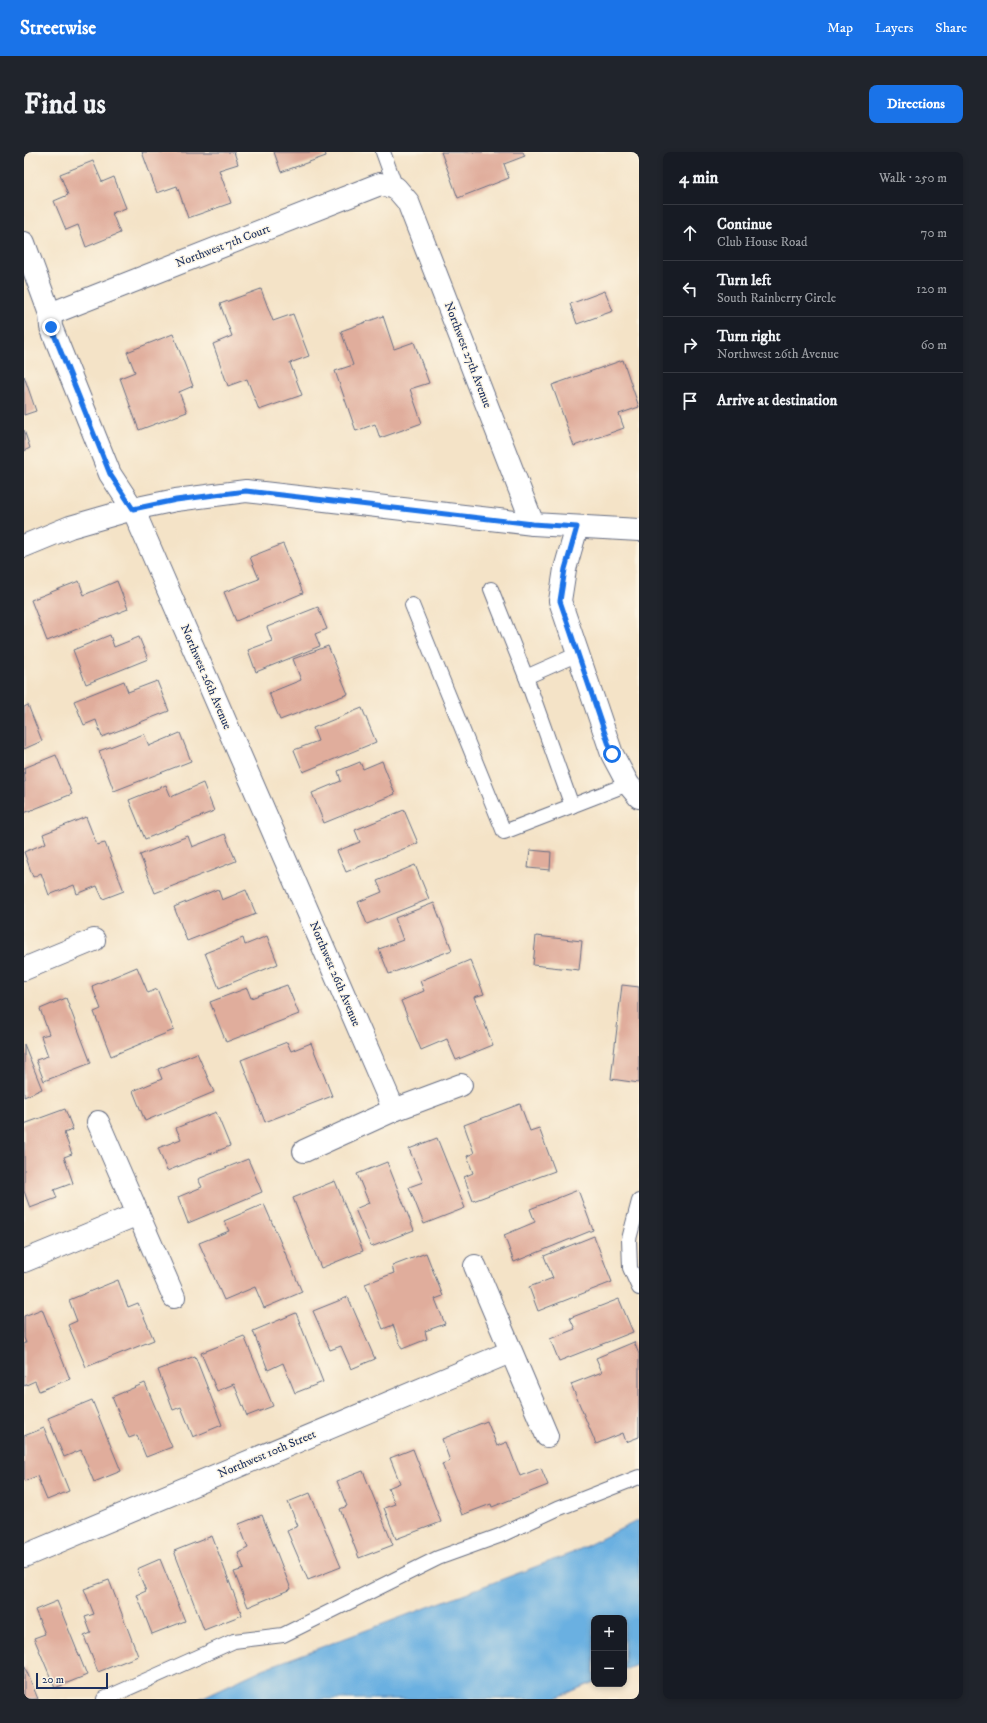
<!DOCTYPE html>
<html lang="en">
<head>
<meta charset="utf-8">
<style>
	:root { --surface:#171b24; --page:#20242c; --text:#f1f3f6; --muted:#9ea1a6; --line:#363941; --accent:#1a73e8 }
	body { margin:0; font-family:"IM FELL DW Pica",serif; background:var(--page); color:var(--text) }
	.controls { position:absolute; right:12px; bottom:12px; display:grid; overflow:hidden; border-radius:8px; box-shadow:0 2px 6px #0003 }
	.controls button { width:36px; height:36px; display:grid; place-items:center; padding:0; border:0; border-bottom:1px solid var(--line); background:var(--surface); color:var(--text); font:20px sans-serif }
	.scale { position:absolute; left:12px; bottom:10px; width:72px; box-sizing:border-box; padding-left:4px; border:2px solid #1b2f5e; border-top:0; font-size:11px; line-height:14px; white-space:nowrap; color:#1b2f5e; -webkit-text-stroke:3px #fcf5e5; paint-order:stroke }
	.stop { position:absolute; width:12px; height:12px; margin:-9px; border:3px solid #1a73e8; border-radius:50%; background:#fff }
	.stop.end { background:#1a73e8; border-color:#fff; box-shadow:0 1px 4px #0008 }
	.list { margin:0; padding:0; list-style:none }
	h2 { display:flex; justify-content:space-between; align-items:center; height:52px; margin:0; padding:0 16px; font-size:17px }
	h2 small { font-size:13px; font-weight:400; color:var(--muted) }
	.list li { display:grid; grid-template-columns:26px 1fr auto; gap:12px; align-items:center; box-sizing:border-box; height:56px; padding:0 16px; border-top:1px solid var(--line) }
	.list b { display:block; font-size:15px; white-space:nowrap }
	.list p { margin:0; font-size:13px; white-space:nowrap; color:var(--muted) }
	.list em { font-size:13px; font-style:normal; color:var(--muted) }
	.icon { flex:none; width:22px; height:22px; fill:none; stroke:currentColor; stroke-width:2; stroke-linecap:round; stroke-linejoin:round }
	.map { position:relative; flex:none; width:615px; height:1547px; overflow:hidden; border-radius:8px }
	header { display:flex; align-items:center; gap:24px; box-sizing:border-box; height:56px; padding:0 20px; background:var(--accent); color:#fff }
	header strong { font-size:19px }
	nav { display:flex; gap:22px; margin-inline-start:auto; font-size:14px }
	.intro { display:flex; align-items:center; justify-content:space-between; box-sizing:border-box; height:96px; padding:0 24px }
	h1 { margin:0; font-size:28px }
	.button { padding:10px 18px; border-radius:8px; background:var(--accent); color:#fff; font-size:14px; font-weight:700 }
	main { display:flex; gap:24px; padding:0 24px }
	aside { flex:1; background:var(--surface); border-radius:8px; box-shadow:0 2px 6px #0003 }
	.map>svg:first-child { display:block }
	.water { fill:#6bb0e1; stroke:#4370a0 }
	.building { fill:#e0ad9c }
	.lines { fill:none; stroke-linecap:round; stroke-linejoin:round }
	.service-casing { stroke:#676e83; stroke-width:16 }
	.minor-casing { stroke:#676e83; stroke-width:24 }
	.service { stroke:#fff; stroke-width:14 }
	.minor { stroke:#fff; stroke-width:22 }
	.route { stroke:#1a73e8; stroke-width:5 }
	.labels { text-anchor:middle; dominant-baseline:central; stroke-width:3; stroke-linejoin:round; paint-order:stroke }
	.street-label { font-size:12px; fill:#1b2f5e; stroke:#fcf5e5 }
</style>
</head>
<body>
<header>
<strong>Streetwise</strong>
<nav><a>Map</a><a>Layers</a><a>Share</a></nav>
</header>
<div class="intro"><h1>Find us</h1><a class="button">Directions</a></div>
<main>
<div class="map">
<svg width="615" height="1547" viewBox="0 0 615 1547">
	<rect width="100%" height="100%" fill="#fcf5e5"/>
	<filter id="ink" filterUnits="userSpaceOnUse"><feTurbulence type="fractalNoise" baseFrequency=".025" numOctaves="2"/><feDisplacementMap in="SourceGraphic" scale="8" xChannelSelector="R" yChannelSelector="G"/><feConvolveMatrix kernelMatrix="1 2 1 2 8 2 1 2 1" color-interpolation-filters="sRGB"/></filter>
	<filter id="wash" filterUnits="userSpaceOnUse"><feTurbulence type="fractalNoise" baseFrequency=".012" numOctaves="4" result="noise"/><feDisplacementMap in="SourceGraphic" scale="16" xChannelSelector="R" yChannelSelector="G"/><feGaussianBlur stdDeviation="0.9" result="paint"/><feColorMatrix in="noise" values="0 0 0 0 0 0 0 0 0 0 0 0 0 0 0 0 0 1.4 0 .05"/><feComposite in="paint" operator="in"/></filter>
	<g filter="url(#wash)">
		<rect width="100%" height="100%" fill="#f4e3c7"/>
		<path class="water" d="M 615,1368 L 615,1512 L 600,1518 L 600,1466 L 570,1466 L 570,1530 L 529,1547 L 175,1547 L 239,1517 L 548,1401 Z"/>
		<g id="blocks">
			<g class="building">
				<path d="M 118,0 L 210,0 L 214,12 L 195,18 L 207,51 L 164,66 L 153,34 L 133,41 Z"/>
				<path d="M 250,0 L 301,0 L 302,4 L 257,20 Z"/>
				<path d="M 417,0 L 499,0 L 501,4 L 480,12 L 485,26 L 434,46 Z"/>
				<path d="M 69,9 L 78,30 L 90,25 L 102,56 L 88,61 L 96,81 L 62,95 L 54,73 L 42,78 L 30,49 L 44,43 L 36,22 Z"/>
				<path d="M 237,137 L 249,169 L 269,162 L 285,204 L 266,211 L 278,243 L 235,258 L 223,227 L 204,234 L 189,192 L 208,184 L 196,152 Z"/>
				<path d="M 581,139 L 589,159 L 553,172 L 546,152 Z"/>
				<path d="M 359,164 L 370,197 L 390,190 L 405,231 L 386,237 L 398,271 L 356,286 L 351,272 L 332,279 L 311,219 L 329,213 L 317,179 Z"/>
				<path d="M 149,182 L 169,234 L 155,240 L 163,260 L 115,278 L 96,226 L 111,220 L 103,200 Z"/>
				<path d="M 599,208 L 615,255 L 595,262 L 600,276 L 550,294 L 528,233 Z"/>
				<path d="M 0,224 L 12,259 L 0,263 Z"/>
				<path d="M 0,278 L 6,296 L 0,299 Z"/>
				<path d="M 259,392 L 279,441 L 212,469 L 200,440 L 235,427 L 226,405 Z"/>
				<path d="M 55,429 L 60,443 L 93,429 L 104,457 L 23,489 L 7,448 Z"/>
				<path d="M 294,455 L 303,477 L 291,482 L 296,494 L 232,520 L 224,498 L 248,489 L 243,475 Z"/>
				<path d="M 86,483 L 90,495 L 115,485 L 124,507 L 62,532 L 49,498 Z"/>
				<path d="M 304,494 L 324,542 L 256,568 L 245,541 L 277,528 L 269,507 Z"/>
				<path d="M 100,529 L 104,540 L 133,529 L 145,559 L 78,585 L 72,568 L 60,573 L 50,549 Z"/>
				<path d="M 4,553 L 18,589 L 0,597 L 0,555 Z"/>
				<path d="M 338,556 L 352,590 L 279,620 L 270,598 L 294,589 L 289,576 Z"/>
				<path d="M 156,581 L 167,609 L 90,639 L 75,599 L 120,582 L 125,594 Z"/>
				<path d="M 32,603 L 48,642 L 0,661 L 0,630 L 1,630 L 0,616 Z"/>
				<path d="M 358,609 L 371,642 L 300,671 L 288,641 L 317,629 L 314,619 L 336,610 L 339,617 Z"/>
				<path d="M 179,631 L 190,659 L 121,687 L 105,648 L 142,633 L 147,645 Z"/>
				<path d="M 380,658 L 394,691 L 322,720 L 313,699 L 336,690 L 331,678 Z"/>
				<path d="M 62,665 L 73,693 L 81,691 L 100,739 L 79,747 L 73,734 L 53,742 L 50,733 L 25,743 L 17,721 L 9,725 L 0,700 L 22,691 L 19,682 Z"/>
				<path d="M 201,682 L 212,709 L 131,741 L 116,703 L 164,684 L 168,695 Z"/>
				<path d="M 506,698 L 527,700 L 526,718 L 504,716 Z"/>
				<path d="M 391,713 L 405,747 L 343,772 L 334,750 L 358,740 L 353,729 Z"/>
				<path d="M 194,737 L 198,748 L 222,738 L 232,762 L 163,789 L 150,755 Z"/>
				<path d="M 410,751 L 428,798 L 365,822 L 355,797 L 379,788 L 371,766 Z"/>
				<path d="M 243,784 L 254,812 L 195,836 L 181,801 L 219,786 L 221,793 Z"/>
				<path d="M 512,784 L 558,789 L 555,818 L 509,813 Z"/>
				<path d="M 446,808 L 460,842 L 450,845 L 469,893 L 432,908 L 423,887 L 397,898 L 377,849 L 400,839 L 396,829 Z"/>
				<path d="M 113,815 L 124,841 L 133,837 L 150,878 L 87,904 L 70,860 L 77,857 L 68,834 Z"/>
				<path d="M 263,833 L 275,862 L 202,890 L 186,850 L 223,836 L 227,846 Z"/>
				<path d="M 598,833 L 615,835 L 615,931 L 587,927 Z"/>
				<path d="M 42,846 L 67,911 L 20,929 L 12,908 L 24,904 L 17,884 L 25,882 L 16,857 Z"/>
				<path d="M 263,890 L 267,899 L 287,891 L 308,944 L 241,970 L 217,908 Z"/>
				<path d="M 0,892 L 18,937 L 0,945 Z"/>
				<path d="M 173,901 L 190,940 L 121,969 L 109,939 L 138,927 L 134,917 Z"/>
				<path d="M 496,952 L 506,979 L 515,976 L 531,1019 L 449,1049 L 440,1025 L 449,1021 L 443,1004 L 450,1001 L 440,973 Z"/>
				<path d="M 41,957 L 49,978 L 40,981 L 48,1002 L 40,1005 L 49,1031 L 30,1038 L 33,1046 L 6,1056 L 0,1039 L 0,972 Z"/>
				<path d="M 192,960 L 206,994 L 143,1019 L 134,996 L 157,987 L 152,976 Z"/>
				<path d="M 413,986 L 441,1056 L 400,1072 L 385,1035 L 399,1030 L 385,997 Z"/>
				<path d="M 224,1007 L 238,1040 L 164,1071 L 154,1045 L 178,1035 L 174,1027 Z"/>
				<path d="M 363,1010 L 390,1078 L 347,1095 L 331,1057 L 345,1051 L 333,1022 Z"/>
				<path d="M 311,1029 L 339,1099 L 297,1116 L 269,1046 Z"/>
				<path d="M 554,1038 L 569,1078 L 490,1110 L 480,1083 L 511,1070 L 506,1057 Z"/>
				<path d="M 240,1052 L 278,1140 L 240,1156 L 231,1135 L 200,1148 L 175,1091 L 205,1079 L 200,1069 Z"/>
				<path d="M 570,1084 L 588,1130 L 514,1159 L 505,1135 L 529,1126 L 520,1104 Z"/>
				<path d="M 402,1101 L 419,1144 L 411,1147 L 421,1172 L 401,1179 L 403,1187 L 378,1197 L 369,1173 L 359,1177 L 341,1132 L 370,1121 L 368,1114 Z"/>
				<path d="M 94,1128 L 104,1155 L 114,1151 L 130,1188 L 62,1215 L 44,1173 L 53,1169 L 45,1148 Z"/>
				<path d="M 324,1145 L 351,1207 L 327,1217 L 317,1194 L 306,1198 L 289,1159 Z"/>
				<path d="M 595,1147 L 609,1180 L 535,1209 L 526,1187 L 551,1177 L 546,1166 Z"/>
				<path d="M 18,1157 L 46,1227 L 15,1239 L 11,1229 L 0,1234 L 0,1191 L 2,1191 L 0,1186 L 0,1164 Z"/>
				<path d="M 272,1161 L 299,1230 L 271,1241 L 259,1211 L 244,1218 L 229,1179 Z"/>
				<path d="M 220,1184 L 249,1254 L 223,1264 L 210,1232 L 193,1239 L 177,1201 Z"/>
				<path d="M 610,1190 L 615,1202 L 615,1285 L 602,1290 L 599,1281 L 572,1292 L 547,1232 L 578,1220 L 572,1206 Z"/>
				<path d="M 171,1204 L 198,1273 L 169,1285 L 157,1255 L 149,1258 L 134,1218 Z"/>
				<path d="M 121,1231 L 148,1295 L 122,1305 L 113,1283 L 105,1286 L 88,1245 Z"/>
				<path d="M 68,1248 L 97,1319 L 70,1330 L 57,1298 L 40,1305 L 24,1266 Z"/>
				<path d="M 463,1269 L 473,1294 L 483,1290 L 496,1324 L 517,1316 L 524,1333 L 468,1355 L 467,1352 L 438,1363 L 418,1312 L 426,1309 L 418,1287 Z"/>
				<path d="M 20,1276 L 45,1339 L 23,1348 L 13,1324 L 1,1329 L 0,1326 L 0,1284 Z"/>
				<path d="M 389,1297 L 417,1370 L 372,1387 L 360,1356 L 371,1352 L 364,1336 L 376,1331 L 366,1306 Z"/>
				<path d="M 339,1319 L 369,1393 L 335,1406 L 316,1357 L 323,1354 L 313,1329 Z"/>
				<path d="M 286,1341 L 317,1415 L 284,1428 L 263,1379 L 274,1374 L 264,1350 Z"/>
				<path d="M 238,1363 L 267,1437 L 224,1455 L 210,1420 L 220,1417 L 214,1401 L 224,1396 L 215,1372 Z"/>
				<path d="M 188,1384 L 218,1463 L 180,1478 L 150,1399 Z"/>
				<path d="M 136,1407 L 161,1469 L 128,1482 L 113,1443 L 122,1439 L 113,1417 Z"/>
				<path d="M 85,1428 L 114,1504 L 74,1520 L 60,1484 L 67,1481 L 61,1465 L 70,1462 L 60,1437 Z"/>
				<path d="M 33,1449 L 63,1523 L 31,1536 L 10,1486 L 21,1482 L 11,1458 Z"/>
				<path d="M 0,1513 L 14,1547 L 0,1547 Z"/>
			</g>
		</g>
	</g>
	<g filter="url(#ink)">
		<use href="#blocks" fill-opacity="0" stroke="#676e83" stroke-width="1"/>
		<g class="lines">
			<g class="service-casing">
				<g id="service">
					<path d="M 359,0 L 372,36"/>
					<path d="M 467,437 L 502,525"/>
					<path d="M 388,453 L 480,680 L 604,632"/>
					<path d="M 548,654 L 502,525 L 554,502"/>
					<path d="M 615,1049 L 605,1087 L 606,1116 L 615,1136"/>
					<path d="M 80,1547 L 210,1489 L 259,1483 L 414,1406 L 475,1384 L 533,1357 L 615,1325"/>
				</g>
			</g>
			<g class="minor-casing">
				<g id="minor">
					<path d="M 0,91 L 26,162 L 27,175 L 86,322 L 109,357 L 370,958"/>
					<path d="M 26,162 L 356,32 L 372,36 L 384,50 L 509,372"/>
					<path d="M 553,375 L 541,417 L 536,449 L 588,602 L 604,632 L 615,645"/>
					<path d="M 0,394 L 46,375 L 109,357 L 152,348 L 222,339 L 509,372 L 615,378"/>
					<path d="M 0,817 L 70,788"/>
					<path d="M 74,970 L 150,1145"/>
					<path d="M 280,999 L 370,958 L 437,933"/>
					<path d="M 0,1109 L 114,1062"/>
					<path d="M 451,1114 L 523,1284"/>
					<path d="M 0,1404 L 486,1200"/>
				</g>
			</g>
			<use href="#service" class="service"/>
			<use href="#minor" class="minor"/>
		</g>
	</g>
	<g class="lines" filter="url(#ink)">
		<path class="route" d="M 27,175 L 86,322 L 109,357 L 152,348 L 222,339 L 509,372 L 553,375 L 541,417 L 536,449 L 588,602"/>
	</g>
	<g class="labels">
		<g class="street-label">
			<text transform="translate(199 94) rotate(-21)">Northwest 7th Court</text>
			<text transform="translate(444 203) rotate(69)">Northwest 27th Avenue</text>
			<text transform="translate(182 525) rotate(67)">Northwest 26th Avenue</text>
			<text transform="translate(311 822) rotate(67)">Northwest 26th Avenue</text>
			<text transform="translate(243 1302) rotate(-23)">Northwest 10th Street</text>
		</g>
	</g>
</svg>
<div class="controls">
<button>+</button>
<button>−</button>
</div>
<div class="scale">20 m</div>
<div class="stop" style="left:588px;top:602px"></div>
<div class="stop end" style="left:27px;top:175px"></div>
</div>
<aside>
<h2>4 min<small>Walk · 250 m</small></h2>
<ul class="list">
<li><svg class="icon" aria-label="ahead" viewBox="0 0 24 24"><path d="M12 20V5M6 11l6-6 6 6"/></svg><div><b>Continue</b><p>Club House Road</p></div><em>70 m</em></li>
<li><svg class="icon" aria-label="left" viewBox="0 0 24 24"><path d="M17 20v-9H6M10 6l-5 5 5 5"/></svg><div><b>Turn left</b><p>South Rainberry Circle</p></div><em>120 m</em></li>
<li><svg class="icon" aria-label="right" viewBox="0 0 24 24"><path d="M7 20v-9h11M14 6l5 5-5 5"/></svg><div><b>Turn right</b><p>Northwest 26th Avenue</p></div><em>60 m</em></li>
<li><svg class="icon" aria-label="arrive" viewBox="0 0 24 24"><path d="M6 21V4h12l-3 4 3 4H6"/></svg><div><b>Arrive at destination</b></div></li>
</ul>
</aside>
</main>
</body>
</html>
